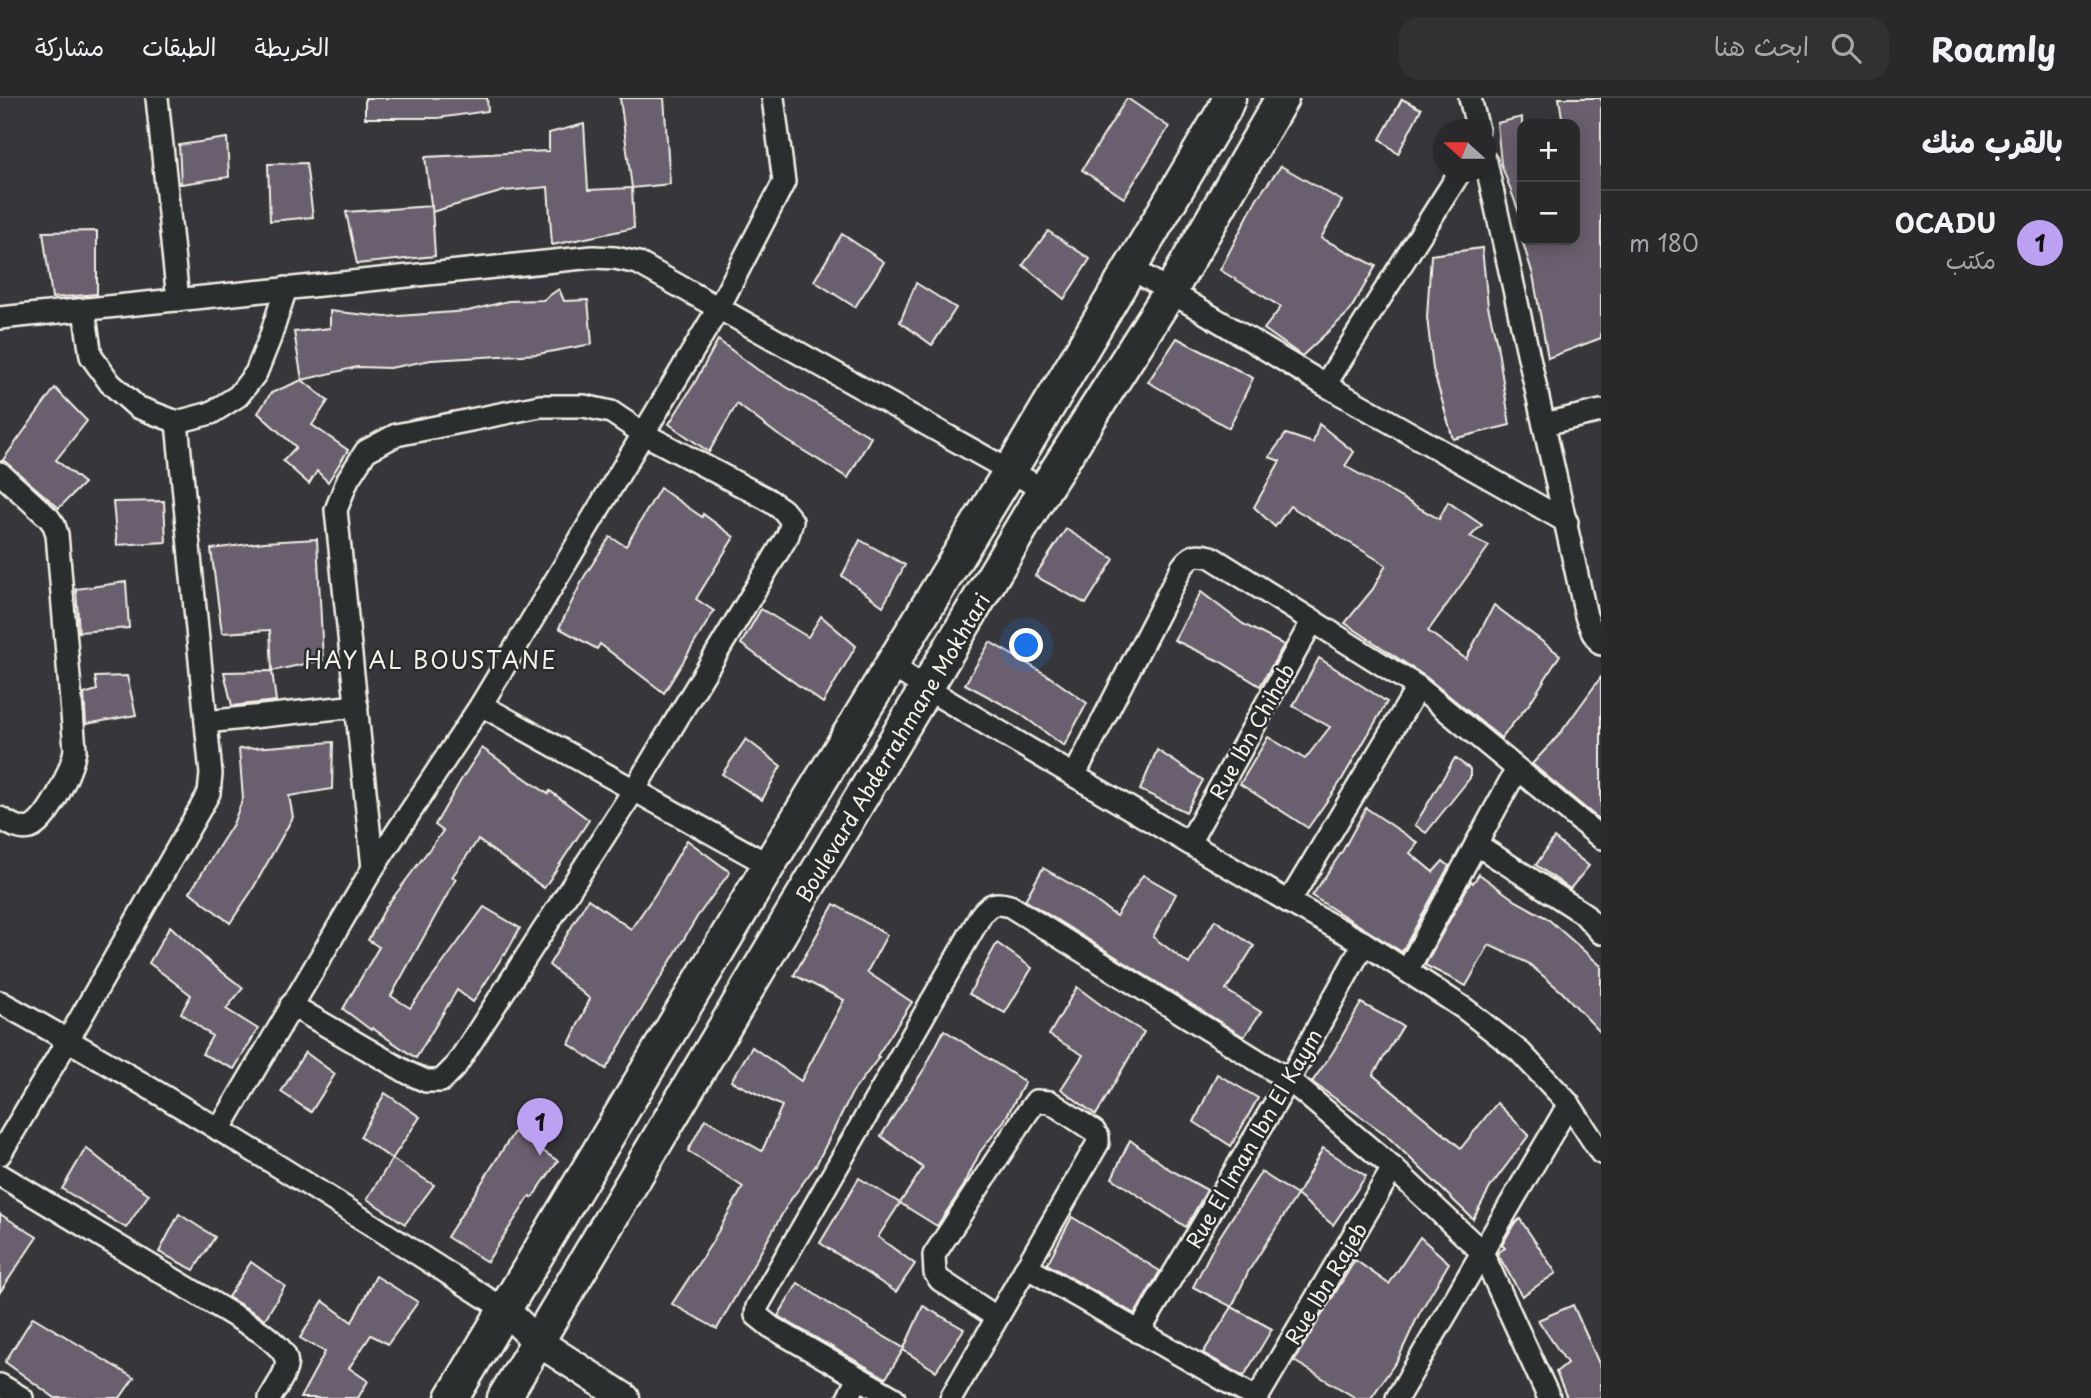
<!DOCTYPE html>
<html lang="ar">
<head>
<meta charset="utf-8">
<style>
	:root { --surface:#29292c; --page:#313134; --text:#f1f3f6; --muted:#a5a6a9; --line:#454548; --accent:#bca0f2 }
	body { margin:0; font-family:"Playpen Sans","Playpen Sans Arabic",sans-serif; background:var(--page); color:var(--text); direction:rtl }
	.controls { position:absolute; right:21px; top:21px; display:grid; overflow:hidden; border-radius:14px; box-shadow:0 4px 18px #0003 }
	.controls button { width:63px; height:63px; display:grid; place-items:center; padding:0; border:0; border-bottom:2px solid var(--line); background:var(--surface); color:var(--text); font:35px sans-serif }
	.compass { position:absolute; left:1433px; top:21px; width:63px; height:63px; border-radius:50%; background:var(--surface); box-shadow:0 4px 18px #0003; rotate:291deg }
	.you { position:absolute; left:1027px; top:548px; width:24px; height:24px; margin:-18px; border:5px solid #fff; border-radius:50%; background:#1a73e8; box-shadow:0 0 0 10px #1a73e833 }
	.badge { display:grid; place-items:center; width:46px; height:46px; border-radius:50%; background:var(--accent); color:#111; font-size:23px; font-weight:700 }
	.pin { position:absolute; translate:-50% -58px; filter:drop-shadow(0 2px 4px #0008) }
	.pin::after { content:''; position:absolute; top:37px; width:24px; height:21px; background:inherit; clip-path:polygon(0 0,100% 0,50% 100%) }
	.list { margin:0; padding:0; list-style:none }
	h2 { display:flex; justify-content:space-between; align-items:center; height:91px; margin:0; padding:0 28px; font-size:30px }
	h2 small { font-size:23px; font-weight:400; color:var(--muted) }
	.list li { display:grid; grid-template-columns:46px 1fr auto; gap:21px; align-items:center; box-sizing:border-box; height:105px; padding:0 28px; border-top:2px solid var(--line) }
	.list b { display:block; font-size:26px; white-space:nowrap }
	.list p { margin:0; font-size:23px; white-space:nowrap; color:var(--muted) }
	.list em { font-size:23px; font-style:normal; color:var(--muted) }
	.icon { flex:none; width:38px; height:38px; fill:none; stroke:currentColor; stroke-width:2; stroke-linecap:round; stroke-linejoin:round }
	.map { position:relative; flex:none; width:1601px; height:1300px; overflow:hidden; direction:ltr }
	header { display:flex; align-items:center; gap:42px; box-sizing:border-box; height:98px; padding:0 35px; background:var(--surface); border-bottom:2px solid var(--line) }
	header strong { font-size:33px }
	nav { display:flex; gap:38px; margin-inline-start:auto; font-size:24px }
	.search { width:490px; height:63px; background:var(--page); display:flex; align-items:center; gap:18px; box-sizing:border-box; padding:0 24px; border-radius:21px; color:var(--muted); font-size:26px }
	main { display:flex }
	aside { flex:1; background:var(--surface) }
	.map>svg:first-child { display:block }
	.building { fill:#6a5f6e; stroke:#f4f1e8; stroke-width:2 }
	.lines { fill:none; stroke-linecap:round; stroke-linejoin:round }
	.minor-casing { stroke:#f4f1e8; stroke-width:26 }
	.tertiary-casing { stroke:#f4f1e8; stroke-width:33 }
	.secondary-casing { stroke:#f4f1e8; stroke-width:37 }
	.minor { stroke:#2a2d2e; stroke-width:21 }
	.tertiary { stroke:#2a2d2e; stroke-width:28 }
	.secondary { stroke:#2a2d2e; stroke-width:32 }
	.labels { text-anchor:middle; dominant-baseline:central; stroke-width:5; stroke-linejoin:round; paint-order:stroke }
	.street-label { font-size:21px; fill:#f4f1e8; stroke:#2a2d2e }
	.neighbourhood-label { font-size:23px; letter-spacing:2px; fill:#f4f1e8; stroke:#2a2d2e }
</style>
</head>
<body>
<header>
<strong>Roamly</strong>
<div class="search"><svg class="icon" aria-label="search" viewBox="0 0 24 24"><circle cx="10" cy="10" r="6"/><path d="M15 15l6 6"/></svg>ابحث هنا</div>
<nav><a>الخريطة</a><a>الطبقات</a><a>مشاركة</a></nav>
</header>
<main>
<aside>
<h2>بالقرب منك<small></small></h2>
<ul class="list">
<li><span class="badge">1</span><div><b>OCADU</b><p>مكتب</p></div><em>180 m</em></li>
</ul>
</aside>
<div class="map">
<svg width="1601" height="1300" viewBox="0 0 1601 1300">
	<rect width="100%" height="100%" fill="#37373b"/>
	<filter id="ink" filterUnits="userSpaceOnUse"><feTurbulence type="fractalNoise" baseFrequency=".0143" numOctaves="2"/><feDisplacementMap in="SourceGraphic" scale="14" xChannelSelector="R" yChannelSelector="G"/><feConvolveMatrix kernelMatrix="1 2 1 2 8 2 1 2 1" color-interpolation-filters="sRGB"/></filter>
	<g filter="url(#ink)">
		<g class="building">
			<path d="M 365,0 L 487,0 L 488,13 L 438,20 L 365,20 Z"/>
			<path d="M 620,0 L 664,0 L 670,86 L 632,90 Z"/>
			<path d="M 1127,0 L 1169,29 L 1124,100 L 1082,72 Z"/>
			<path d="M 1559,0 L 1601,0 L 1601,240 L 1548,260 L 1533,177 L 1522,142 L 1575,142 L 1575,26 L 1563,26 Z"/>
			<path d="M 1402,1 L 1421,11 L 1398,56 L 1380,41 Z"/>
			<path d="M 1522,19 L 1522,116 L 1520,117 L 1501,66 L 1497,25 Z"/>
			<path d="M 584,26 L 588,92 L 632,90 L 634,130 L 552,147 L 548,89 L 504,93 L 432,114 L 425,59 L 549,53 L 549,35 Z"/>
			<path d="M 227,40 L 229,79 L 181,86 L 179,47 Z"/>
			<path d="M 306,65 L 313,119 L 270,123 L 268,66 Z"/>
			<path d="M 1281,68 L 1342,103 L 1321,140 L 1376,168 L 1349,214 L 1302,258 L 1264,231 L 1281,209 L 1220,172 L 1257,100 Z"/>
			<path d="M 432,108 L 435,158 L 357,166 L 346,114 Z"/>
			<path d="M 97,133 L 97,196 L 52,200 L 43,134 Z"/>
			<path d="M 1048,133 L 1090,161 L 1064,201 L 1023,167 Z"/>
			<path d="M 842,136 L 884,164 L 855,209 L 814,183 Z"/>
			<path d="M 1482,150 L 1488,208 L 1497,246 L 1510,327 L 1453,341 L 1433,271 L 1427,219 L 1431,157 Z"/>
			<path d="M 916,185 L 956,210 L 932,247 L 900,224 Z"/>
			<path d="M 559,191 L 564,203 L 588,202 L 592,246 L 538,256 L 431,262 L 390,270 L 357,269 L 302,282 L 294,234 L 330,230 L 330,213 L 385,219 L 468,213 L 508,203 L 543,202 Z"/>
			<path d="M 1177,240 L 1253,280 L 1229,330 L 1148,284 Z"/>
			<path d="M 718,242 L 758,272 L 871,339 L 848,380 L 778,337 L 737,306 L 709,354 L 669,326 L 694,286 Z"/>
			<path d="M 302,282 L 328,303 L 312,327 L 348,352 L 328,384 L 317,373 L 309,386 L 283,363 L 296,349 L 258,315 L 271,295 Z"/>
			<path d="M 55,290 L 87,323 L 56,362 L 84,385 L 59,410 L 3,362 Z"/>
			<path d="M 1319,326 L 1354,354 L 1345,368 L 1439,421 L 1448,404 L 1482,427 L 1470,439 L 1489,448 L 1428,533 L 1466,561 L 1494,507 L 1560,557 L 1530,605 L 1501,640 L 1426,579 L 1345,525 L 1373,491 L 1386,467 L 1290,408 L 1275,429 L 1254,409 L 1280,363 L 1269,359 L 1286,336 L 1313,345 Z"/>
			<path d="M 660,390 L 702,419 L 703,416 L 734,439 L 696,501 L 714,513 L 664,595 L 600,546 L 597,551 L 559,530 L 584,479 L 610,439 L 626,448 Z"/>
			<path d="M 164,403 L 166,444 L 117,447 L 113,404 Z"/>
			<path d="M 1066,431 L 1114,461 L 1086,506 L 1035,478 Z"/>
			<path d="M 317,441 L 323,562 L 272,573 L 270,532 L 222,535 L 211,451 L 264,444 Z"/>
			<path d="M 860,442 L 905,467 L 883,508 L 842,478 Z"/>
			<path d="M 126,484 L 129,530 L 79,534 L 76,491 Z"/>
			<path d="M 1201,494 L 1243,526 L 1284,547 L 1260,588 L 1221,564 L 1174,542 Z"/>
			<path d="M 761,511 L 808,539 L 821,518 L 856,548 L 823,605 L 741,546 Z"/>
			<path d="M 990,544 L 1047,577 L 1087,605 L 1064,648 L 1019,615 L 965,586 Z"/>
			<path d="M 1319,560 L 1387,604 L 1341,683 L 1308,730 L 1240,686 L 1268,639 L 1305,661 L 1330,629 L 1293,608 Z"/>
			<path d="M 272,573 L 276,603 L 232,608 L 224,574 Z"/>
			<path d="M 127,578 L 136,617 L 86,626 L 84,596 L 97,592 L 95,579 Z"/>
			<path d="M 1601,579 L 1601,723 L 1532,666 L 1559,637 Z"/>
			<path d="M 746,641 L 781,668 L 762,702 L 722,676 Z"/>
			<path d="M 333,644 L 332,691 L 289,698 L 293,719 L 251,794 L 230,825 L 190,794 L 233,726 L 243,700 L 239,651 Z"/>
			<path d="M 482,650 L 548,696 L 550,693 L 589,722 L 544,790 L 478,742 L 452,779 L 456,781 L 391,898 L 410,910 L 484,809 L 520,830 L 505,857 L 504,856 L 473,904 L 457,892 L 416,960 L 372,930 L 371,932 L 343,911 L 379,849 L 368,842 L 386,809 L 443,733 L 435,727 L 461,682 Z"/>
			<path d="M 1157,652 L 1203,682 L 1186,714 L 1140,692 Z"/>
			<path d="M 1455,660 L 1470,671 L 1470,680 L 1426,735 L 1415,727 Z"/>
			<path d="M 1366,710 L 1418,745 L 1410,755 L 1433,774 L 1443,763 L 1449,768 L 1402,854 L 1312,798 L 1343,752 Z"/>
			<path d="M 1554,740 L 1589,768 L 1570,791 L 1536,767 Z"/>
			<path d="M 687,742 L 730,774 L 697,819 L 606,971 L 569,946 L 590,901 L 549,867 L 588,801 L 631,831 L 656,795 Z"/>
			<path d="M 1043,770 L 1079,791 L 1116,818 L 1143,777 L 1176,796 L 1153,839 L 1189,866 L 1215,822 L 1254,848 L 1226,892 L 1261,914 L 1244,939 L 1025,802 Z"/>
			<path d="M 1479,776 L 1516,803 L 1547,820 L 1601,868 L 1601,935 L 1562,894 L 1528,865 L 1489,847 L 1466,888 L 1425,867 L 1471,783 L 1473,785 Z"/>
			<path d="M 834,806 L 887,837 L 867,874 L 912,904 L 877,958 L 879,959 L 852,995 L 816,1067 L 789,1104 L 717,1231 L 672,1206 L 711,1146 L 743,1089 L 688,1053 L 705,1021 L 762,1053 L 782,1008 L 731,983 L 752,949 L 801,983 L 844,902 L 794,877 Z"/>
			<path d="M 170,828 L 209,864 L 243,890 L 226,911 L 258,931 L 234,971 L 202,956 L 212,938 L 181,915 L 191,897 L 149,865 Z"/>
			<path d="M 997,845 L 1032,870 L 1005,915 L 969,896 Z"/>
			<path d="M 1077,889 L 1109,913 L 1144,934 L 1096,1017 L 1061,991 L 1083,957 L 1049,937 Z"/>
			<path d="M 1361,905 L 1403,928 L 1373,977 L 1461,1050 L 1497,1005 L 1529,1037 L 1491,1088 L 1473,1121 L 1385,1036 L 1312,984 L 1333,954 Z"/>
			<path d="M 944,932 L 1025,984 L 1004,1023 L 980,1054 L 963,1089 L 937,1128 L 900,1105 L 923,1070 L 881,1038 L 926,968 Z"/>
			<path d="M 305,954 L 335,976 L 311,1014 L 281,994 Z"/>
			<path d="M 1217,976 L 1258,1000 L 1231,1048 L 1194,1024 Z"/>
			<path d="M 385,995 L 420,1019 L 392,1061 L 360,1039 Z"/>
			<path d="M 514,1034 L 558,1063 L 532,1100 L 530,1098 L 487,1164 L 447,1139 Z"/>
			<path d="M 1130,1042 L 1169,1071 L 1207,1092 L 1186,1129 L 1112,1080 Z"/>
			<path d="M 86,1050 L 117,1075 L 149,1096 L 126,1130 L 62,1091 Z"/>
			<path d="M 1323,1050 L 1366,1078 L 1333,1127 L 1297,1097 Z"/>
			<path d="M 392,1061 L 434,1087 L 405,1126 L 367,1101 Z"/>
			<path d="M 1261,1074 L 1297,1097 L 1248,1174 L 1232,1209 L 1193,1189 L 1215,1146 Z"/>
			<path d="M 859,1080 L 900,1105 L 878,1139 L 915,1166 L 896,1194 L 820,1145 Z"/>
			<path d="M 0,1116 L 37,1139 L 0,1194 Z"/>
			<path d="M 179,1116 L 215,1139 L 194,1172 L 159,1154 Z"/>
			<path d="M 1072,1119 L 1160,1173 L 1135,1216 L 1047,1166 Z"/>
			<path d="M 1520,1121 L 1556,1175 L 1522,1198 L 1497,1155 L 1505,1150 L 1502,1147 L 1514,1126 Z"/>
			<path d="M 1420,1139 L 1449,1165 L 1419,1216 L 1398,1261 L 1371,1300 L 1356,1300 L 1294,1263 L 1355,1162 L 1389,1186 Z"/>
			<path d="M 251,1164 L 285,1188 L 265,1221 L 228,1199 Z"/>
			<path d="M 376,1178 L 418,1204 L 388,1246 L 371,1237 L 349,1270 L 368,1283 L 358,1300 L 300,1300 L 325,1254 L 300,1240 L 323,1203 L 352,1224 Z"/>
			<path d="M 798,1185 L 837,1211 L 904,1250 L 923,1208 L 964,1231 L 936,1273 L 903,1252 L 886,1280 L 778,1218 Z"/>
			<path d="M 1573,1207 L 1601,1270 L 1601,1300 L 1567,1300 L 1556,1274 L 1567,1265 L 1538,1222 Z"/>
			<path d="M 1232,1209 L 1272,1231 L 1244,1278 L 1203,1255 Z"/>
			<path d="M 33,1219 L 134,1280 L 120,1300 L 55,1300 L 5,1264 Z"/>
		</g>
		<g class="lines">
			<g class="minor-casing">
				<g id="minor">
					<path d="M 157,0 L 178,202"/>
					<path d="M 1470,0 L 1478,32"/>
					<path d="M 1486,64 L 1586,518 L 1593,535 L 1601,546"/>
					<path d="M 1131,170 L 1325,287 L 1567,424"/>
					<path d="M 84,212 L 91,258 L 110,285 L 137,309 L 177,324 L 211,315 L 238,298 L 256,275 L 270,240 L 286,190"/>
					<path d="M 0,220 L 593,159 L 615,160 L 638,165 L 1044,392"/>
					<path d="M 1325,287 L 1460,74"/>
					<path d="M 1544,326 L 1601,313"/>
					<path d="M 0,375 L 49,420 L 54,427 L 57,436 L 75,651 C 73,670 48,724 30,730 C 19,733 9,725 0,720"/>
					<path d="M 892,568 L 927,591 L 1289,804 L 1364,845 L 1465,911 L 1520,954 L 1569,1006 L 1601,1055"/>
					<path d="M 481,607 L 769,767"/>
					<path d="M 206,624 L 357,608"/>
					<path d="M 1074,678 L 1182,469 C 1191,457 1196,455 1211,459 L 1418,589 L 1601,740"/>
					<path d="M 1189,745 L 1313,522"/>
					<path d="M 1476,746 L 1583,815 L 1601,835"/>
					<path d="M 1289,804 L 1418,589"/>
					<path d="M 1407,873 L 1517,671"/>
					<path d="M 0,904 C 172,999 339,1105 505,1212"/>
					<path d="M 291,907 L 408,975 L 426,983 L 441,983 L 455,969 L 634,692 L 788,437 L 792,423 L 783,412 L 767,401 L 644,336 L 611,314 L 584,308 L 540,308 L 396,337 L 366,353 L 348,381 L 336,412 L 373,770"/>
					<path d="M 219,1032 L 373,770 L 481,607 L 718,211 L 784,84 L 773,0"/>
					<path d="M 0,1056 L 68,942 L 209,695 L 211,676 L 177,324"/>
					<path d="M 0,1077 L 261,1234 C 296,1261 291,1265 270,1300"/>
					<path d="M 1026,1169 L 1256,1300"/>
					<path d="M 1139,1234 L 1289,982 L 1364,845"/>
					<path d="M 0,1287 L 22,1300"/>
					<path d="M 848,1300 L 858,1280"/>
					<path d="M 894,1300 L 771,1229 L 756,1217 L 757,1209 L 981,817 C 990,805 996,804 1010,808 L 1289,982 L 1393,1070 L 1482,1154 L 1549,1300"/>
					<path d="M 951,1300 L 1098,1045 L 1098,1039 L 1094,1033 L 1050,1004 L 1036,1003 L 1027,1015 L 934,1157 L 935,1175 L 940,1182 L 996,1219"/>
					<path d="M 1257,1300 L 1393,1070"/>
					<path d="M 1397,1300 L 1569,1006"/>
				</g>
			</g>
			<g class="tertiary-casing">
				<path id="tertiary" d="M 505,1212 L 537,1243 L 625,1300"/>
			</g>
			<g class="secondary-casing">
				<g id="secondary">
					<path d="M 452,1300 L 769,767 L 1010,373 L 1224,12 L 1229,0"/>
					<path d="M 504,1300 L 1044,392 L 1170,194 L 1282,0"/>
				</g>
			</g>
			<use href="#minor" class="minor"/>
			<use href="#tertiary" class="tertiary"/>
			<use href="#secondary" class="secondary"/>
		</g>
	</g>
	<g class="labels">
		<g class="street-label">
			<text transform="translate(1251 633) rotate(-61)">Rue Ibn Chihab</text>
			<text transform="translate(892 649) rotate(-59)">Boulevard Abderrahmane Mokhtari</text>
			<text transform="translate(1253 1040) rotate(-60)">Rue El Iman Ibn El Kaym</text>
			<text transform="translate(1325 1185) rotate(-59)">Rue Ibn Rajeb</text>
		</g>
		<g class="neighbourhood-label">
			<text x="431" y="561">HAY AL BOUSTANE</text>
		</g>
	</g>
</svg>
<div class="controls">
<button>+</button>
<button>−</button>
</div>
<svg class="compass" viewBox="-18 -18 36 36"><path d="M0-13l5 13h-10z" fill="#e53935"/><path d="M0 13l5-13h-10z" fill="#a5a6a9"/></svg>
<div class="you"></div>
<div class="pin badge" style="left:540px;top:1058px">1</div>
</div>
</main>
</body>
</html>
